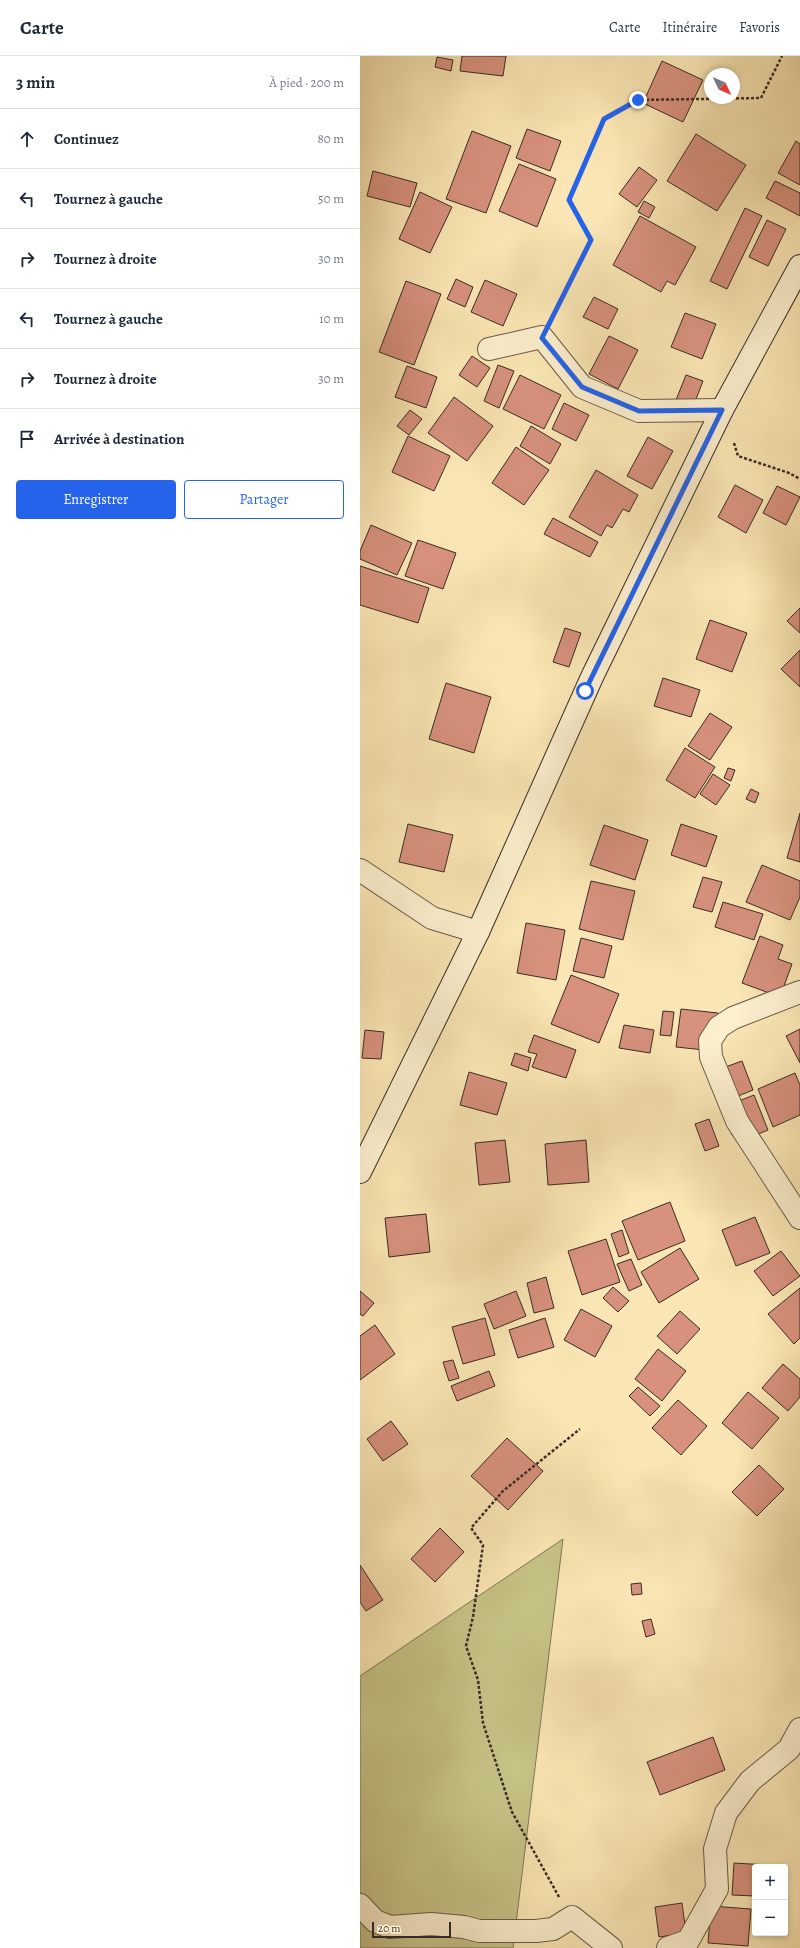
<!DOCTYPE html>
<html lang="fr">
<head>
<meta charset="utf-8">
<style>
	:root { --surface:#fff; --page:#f6f6f7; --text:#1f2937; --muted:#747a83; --line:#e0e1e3; --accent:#2563eb }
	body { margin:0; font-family:Alegreya,serif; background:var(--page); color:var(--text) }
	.controls { position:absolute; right:12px; bottom:12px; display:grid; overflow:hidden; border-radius:4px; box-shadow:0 2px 6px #0003 }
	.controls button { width:36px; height:36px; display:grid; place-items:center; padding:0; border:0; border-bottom:1px solid var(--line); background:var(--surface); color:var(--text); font:20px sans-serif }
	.compass { position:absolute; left:344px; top:12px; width:36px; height:36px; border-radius:50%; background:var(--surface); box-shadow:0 2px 6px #0003; rotate:134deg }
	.scale { position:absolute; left:12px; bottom:10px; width:79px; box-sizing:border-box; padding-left:4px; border:2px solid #392c26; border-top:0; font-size:11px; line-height:14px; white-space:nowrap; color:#392c26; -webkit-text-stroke:3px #fcefce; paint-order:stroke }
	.stop { position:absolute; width:12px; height:12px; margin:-9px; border:3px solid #2563eb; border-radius:50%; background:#fff }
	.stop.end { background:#2563eb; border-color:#fff; box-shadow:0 1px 4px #0008 }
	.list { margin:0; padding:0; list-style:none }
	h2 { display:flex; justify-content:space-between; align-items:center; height:52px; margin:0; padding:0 16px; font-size:17px }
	h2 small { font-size:13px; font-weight:400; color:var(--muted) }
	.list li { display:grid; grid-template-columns:26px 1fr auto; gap:12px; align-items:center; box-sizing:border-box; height:60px; padding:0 16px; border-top:1px solid var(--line) }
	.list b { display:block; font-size:15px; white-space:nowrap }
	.list em { font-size:13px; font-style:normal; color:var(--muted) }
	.actions { display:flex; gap:8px; padding:12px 16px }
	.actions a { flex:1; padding:9px 0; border:1px solid var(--accent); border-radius:4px; text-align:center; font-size:14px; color:var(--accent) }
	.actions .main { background:var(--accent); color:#fff }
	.icon { flex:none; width:22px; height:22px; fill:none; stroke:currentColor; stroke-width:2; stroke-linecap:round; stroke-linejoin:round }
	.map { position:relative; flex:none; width:440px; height:1892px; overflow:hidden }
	header { display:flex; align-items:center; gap:24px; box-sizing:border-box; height:56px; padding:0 20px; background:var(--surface); border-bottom:1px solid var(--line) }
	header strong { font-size:19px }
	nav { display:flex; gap:22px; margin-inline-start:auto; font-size:14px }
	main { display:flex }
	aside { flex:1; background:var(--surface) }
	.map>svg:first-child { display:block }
	.green { fill:#c6c387; stroke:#807856 }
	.building { fill:#d7917d; stroke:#392c26 }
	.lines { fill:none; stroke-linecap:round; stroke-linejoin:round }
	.street-casing { stroke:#695a4a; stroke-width:24 }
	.secondary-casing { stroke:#392c26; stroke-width:24 }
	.path { stroke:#392c26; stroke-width:2.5; stroke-dasharray:3 2; stroke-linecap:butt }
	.street { stroke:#fcefce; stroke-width:22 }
	.secondary { stroke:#fcefce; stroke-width:22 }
	.route { stroke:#2563eb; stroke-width:5 }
</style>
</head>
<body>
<header>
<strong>Carte</strong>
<nav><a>Carte</a><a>Itinéraire</a><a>Favoris</a></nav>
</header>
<main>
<aside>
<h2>3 min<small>À pied · 200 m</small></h2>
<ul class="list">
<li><svg class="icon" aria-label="ahead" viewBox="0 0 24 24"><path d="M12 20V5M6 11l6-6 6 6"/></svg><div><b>Continuez</b></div><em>80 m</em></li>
<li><svg class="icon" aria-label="left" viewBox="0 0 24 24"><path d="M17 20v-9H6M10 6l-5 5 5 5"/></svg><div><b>Tournez à gauche</b></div><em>50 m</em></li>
<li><svg class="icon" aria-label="right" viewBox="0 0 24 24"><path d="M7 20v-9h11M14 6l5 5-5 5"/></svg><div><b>Tournez à droite</b></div><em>30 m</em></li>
<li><svg class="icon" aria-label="left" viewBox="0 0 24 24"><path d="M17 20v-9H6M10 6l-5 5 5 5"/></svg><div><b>Tournez à gauche</b></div><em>10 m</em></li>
<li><svg class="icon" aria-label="right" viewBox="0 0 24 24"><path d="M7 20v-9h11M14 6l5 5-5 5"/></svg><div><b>Tournez à droite</b></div><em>30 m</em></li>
<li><svg class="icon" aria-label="arrive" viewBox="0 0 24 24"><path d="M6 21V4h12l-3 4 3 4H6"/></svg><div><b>Arrivée à destination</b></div></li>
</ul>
<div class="actions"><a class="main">Enregistrer</a><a>Partager</a></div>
</aside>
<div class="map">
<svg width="440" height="1892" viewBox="0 0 440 1892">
	<rect width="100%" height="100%" fill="#fae6b4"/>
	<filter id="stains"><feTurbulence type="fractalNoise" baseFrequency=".005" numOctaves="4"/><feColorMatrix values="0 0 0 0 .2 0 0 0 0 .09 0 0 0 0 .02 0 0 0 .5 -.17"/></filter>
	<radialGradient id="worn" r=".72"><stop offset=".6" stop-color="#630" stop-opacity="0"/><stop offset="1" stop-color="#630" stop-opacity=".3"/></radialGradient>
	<path class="green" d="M 203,1483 L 153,1892 L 0,1892 L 0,1620 Z"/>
	<g class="building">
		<path d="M 102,0 L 146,0 L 143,20 L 100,15 Z"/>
		<path d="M 77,1 L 93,4 L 91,15 L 75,11 Z"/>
		<path d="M 302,5 L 343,24 L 323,66 L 283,47 Z"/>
		<path d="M 167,73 L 201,85 L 190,115 L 156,102 Z"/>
		<path d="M 112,75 L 151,90 L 126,157 L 86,143 Z"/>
		<path d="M 336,78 L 386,109 L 357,155 L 307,125 Z"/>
		<path d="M 436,85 L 440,88 L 440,129 L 418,117 Z"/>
		<path d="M 159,108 L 196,123 L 177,171 L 139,155 Z"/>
		<path d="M 279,111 L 297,124 L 277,151 L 259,138 Z"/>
		<path d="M 13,115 L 57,127 L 50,151 L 7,140 Z"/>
		<path d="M 415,125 L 440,137 L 440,160 L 406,142 Z"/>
		<path d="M 60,136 L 92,151 L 70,197 L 39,183 Z"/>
		<path d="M 284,145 L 295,151 L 289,162 L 278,156 Z"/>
		<path d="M 385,152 L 402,160 L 367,233 L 350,225 Z"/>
		<path d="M 280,160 L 336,191 L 315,229 L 307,225 L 301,236 L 253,209 Z"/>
		<path d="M 407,164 L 426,173 L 408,210 L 389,201 Z"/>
		<path d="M 96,223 L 113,231 L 105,251 L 87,243 Z"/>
		<path d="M 125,224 L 157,238 L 143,270 L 111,256 Z"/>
		<path d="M 46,225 L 81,238 L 54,309 L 19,296 Z"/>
		<path d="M 234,241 L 258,253 L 248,273 L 223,261 Z"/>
		<path d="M 325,257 L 356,268 L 342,303 L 311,291 Z"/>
		<path d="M 249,280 L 278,294 L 258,333 L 229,318 Z"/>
		<path d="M 112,300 L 130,312 L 117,331 L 99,319 Z"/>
		<path d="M 138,309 L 154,315 L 139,352 L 124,345 Z"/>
		<path d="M 47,310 L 77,321 L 66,352 L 35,341 Z"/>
		<path d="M 160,319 L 201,339 L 184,373 L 143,353 Z"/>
		<path d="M 326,319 L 343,325 L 333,351 L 316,344 Z"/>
		<path d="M 94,341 L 133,370 L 107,405 L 68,377 Z"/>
		<path d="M 204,347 L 229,359 L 216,385 L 192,373 Z"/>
		<path d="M 50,354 L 62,363 L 49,379 L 37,370 Z"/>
		<path d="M 171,370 L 201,388 L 190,408 L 160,390 Z"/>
		<path d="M 48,380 L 90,400 L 74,435 L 32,416 Z"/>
		<path d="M 288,381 L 313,395 L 292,433 L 267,420 Z"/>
		<path d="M 156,391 L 189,414 L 164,449 L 132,427 Z"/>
		<path d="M 236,414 L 278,439 L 269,456 L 263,453 L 252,472 L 247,469 L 241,480 L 209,461 Z"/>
		<path d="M 375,429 L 403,444 L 386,477 L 358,461 Z"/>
		<path d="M 417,430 L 440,441 L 426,469 L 403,457 Z"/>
		<path d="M 193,462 L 238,486 L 230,501 L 184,478 Z"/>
		<path d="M 11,469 L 52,487 L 37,519 L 0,503 L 0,495 Z"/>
		<path d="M 58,484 L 96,497 L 83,533 L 45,520 Z"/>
		<path d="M 0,510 L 69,532 L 58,567 L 0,549 Z"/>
		<path d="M 440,552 L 440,577 L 427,565 Z"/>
		<path d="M 350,564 L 387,577 L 372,616 L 336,603 Z"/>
		<path d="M 205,572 L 221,577 L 209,611 L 193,606 Z"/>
		<path d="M 440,594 L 440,631 L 421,613 Z"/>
		<path d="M 303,622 L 340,634 L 331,661 L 294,650 Z"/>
		<path d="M 86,627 L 131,641 L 114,697 L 69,683 Z"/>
		<path d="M 350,657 L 372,671 L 350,704 L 328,690 Z"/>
		<path d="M 325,692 L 355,711 L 335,742 L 306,724 Z"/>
		<path d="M 368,712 L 375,714 L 371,725 L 364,722 Z"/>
		<path d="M 353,718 L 370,729 L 356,749 L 340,738 Z"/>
		<path d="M 391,733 L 399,737 L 395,747 L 386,743 Z"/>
		<path d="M 440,757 L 440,806 L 427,802 Z"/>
		<path d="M 48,768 L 93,779 L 84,816 L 39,806 Z"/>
		<path d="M 321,768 L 357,780 L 346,811 L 311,799 Z"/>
		<path d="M 244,769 L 288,784 L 275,824 L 230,809 Z"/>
		<path d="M 402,809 L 440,825 L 440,841 L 430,864 L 386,846 Z"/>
		<path d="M 343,821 L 362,826 L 352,856 L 333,851 Z"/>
		<path d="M 231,825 L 275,835 L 263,884 L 219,873 Z"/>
		<path d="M 363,846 L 403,858 L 394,884 L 355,871 Z"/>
		<path d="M 166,867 L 205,874 L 196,924 L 157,917 Z"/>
		<path d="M 400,880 L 423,889 L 418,903 L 432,908 L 420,941 L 382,927 Z"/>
		<path d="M 221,882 L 252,890 L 244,922 L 213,915 Z"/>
		<path d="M 211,919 L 259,938 L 239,987 L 191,968 Z"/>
		<path d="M 321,953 L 358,957 L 354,995 L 316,991 Z"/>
		<path d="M 303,955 L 314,956 L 311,980 L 300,979 Z"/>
		<path d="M 264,969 L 294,974 L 290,997 L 259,992 Z"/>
		<path d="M 440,973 L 440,1007 L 426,980 Z"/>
		<path d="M 5,974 L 24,976 L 21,1003 L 2,1002 Z"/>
		<path d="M 174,979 L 216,994 L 206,1022 L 172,1011 L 177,998 L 168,996 Z"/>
		<path d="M 155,997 L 171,1002 L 168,1015 L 151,1009 Z"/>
		<path d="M 382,1005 L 393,1034 L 361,1047 L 349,1017 Z"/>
		<path d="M 109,1016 L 147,1027 L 137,1059 L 100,1049 Z"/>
		<path d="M 435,1017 L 440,1029 L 440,1059 L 413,1071 L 398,1033 Z"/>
		<path d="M 394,1039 L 408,1074 L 389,1082 L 386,1073 L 372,1079 L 361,1052 Z"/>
		<path d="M 349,1063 L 359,1090 L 345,1095 L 335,1068 Z"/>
		<path d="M 145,1084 L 150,1126 L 119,1129 L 115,1087 Z"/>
		<path d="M 226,1084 L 229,1126 L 188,1129 L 185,1088 Z"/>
		<path d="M 310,1146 L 325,1185 L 278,1204 L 262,1165 Z"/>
		<path d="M 66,1158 L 70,1196 L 29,1201 L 25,1162 Z"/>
		<path d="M 395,1161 L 410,1197 L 376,1210 L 362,1174 Z"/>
		<path d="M 262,1174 L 269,1197 L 259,1201 L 251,1178 Z"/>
		<path d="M 246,1183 L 260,1226 L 222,1239 L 208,1195 Z"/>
		<path d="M 320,1192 L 339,1223 L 299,1247 L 281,1216 Z"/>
		<path d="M 421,1195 L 440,1220 L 413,1240 L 394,1215 Z"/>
		<path d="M 271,1203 L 282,1229 L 269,1235 L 257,1208 Z"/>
		<path d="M 186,1221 L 194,1252 L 174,1257 L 167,1227 Z"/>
		<path d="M 253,1231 L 269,1245 L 258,1256 L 243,1242 Z"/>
		<path d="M 440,1232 L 440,1282 L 434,1288 L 408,1258 Z"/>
		<path d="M 0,1235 L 14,1247 L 3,1260 L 0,1258 Z"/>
		<path d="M 156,1235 L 166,1260 L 134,1273 L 124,1248 Z"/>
		<path d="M 221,1253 L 252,1270 L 235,1301 L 204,1284 Z"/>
		<path d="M 320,1255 L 340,1273 L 317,1298 L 297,1280 Z"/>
		<path d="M 125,1262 L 135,1299 L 103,1308 L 92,1271 Z"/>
		<path d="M 185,1262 L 194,1291 L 158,1302 L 149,1274 Z"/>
		<path d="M 15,1269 L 35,1298 L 0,1324 L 0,1280 Z"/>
		<path d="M 298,1293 L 326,1315 L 302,1345 L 275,1323 Z"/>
		<path d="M 93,1304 L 99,1322 L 89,1325 L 83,1306 Z"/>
		<path d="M 423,1308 L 440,1323 L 440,1341 L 428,1355 L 402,1332 Z"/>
		<path d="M 129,1315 L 135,1330 L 97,1345 L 91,1330 Z"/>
		<path d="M 278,1331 L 300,1350 L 290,1360 L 269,1340 Z"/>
		<path d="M 388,1336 L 419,1362 L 392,1393 L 362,1367 Z"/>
		<path d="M 318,1344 L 347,1370 L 321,1399 L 292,1372 Z"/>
		<path d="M 31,1365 L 48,1388 L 23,1405 L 7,1383 Z"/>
		<path d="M 147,1382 L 183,1415 L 148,1454 L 111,1420 Z"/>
		<path d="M 399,1409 L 424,1433 L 397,1460 L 372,1436 Z"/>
		<path d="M 80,1472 L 104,1496 L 75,1526 L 51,1503 Z"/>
		<path d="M 0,1509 L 23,1544 L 6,1555 L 0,1546 Z"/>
		<path d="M 281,1527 L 282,1538 L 272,1539 L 271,1528 Z"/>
		<path d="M 291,1563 L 295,1578 L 286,1581 L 282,1565 Z"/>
		<path d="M 353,1681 L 365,1714 L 300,1739 L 287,1706 Z"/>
		<path d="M 374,1807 L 408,1809 L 408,1811 L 395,1811 L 395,1840 L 372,1839 Z"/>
		<path d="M 322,1847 L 326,1877 L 299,1881 L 295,1851 Z"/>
		<path d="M 351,1850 L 391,1853 L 388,1890 L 348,1887 Z"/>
	</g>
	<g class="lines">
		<g class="street-casing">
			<g id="street">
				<path d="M 129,293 L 182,281 L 222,331 L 279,355 L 362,354"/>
				<path d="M 0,814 L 72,862 L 118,876"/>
				<path d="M 440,936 L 373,962 L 359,971 L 350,985 L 351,1001 L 377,1065 L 440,1162"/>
				<path d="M 0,1849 L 15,1865 L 30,1871 L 71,1868 L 104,1871 L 119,1875 L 176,1875 L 193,1873 L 212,1861 L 251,1892"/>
				<path d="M 308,1892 L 328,1885 L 357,1833 L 355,1793 L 366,1757 L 390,1725 L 429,1693 L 440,1673"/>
			</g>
		</g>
		<g class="secondary-casing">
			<path id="secondary" d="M 0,1116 L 118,876 L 232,621 L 362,354 L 440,210"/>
		</g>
		<g class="path">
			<path d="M 193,259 L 231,184 L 209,144 L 244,63 L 278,44 L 401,42 L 422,0"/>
			<path d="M 374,387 L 378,400 L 429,417 L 440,423"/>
			<path d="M 199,1841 L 152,1756 L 123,1667 L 118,1624 L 106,1590 L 113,1561 L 123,1489 L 111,1472 L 143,1435 L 220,1373"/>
		</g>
		<use href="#street" class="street"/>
		<use href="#secondary" class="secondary"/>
	</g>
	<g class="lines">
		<path class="route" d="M 225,635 L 362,354 L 279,355 L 222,331 L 182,282 L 231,184 L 209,144 L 244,63 L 278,44"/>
	</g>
	<rect width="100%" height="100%" filter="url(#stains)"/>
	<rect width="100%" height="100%" fill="url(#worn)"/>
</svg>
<div class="controls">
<button>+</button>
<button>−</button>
</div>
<svg class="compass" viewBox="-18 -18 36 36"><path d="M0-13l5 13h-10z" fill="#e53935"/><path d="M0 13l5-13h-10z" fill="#747a83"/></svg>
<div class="scale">20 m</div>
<div class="stop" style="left:225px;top:635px"></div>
<div class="stop end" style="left:278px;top:44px"></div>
</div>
</main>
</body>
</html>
